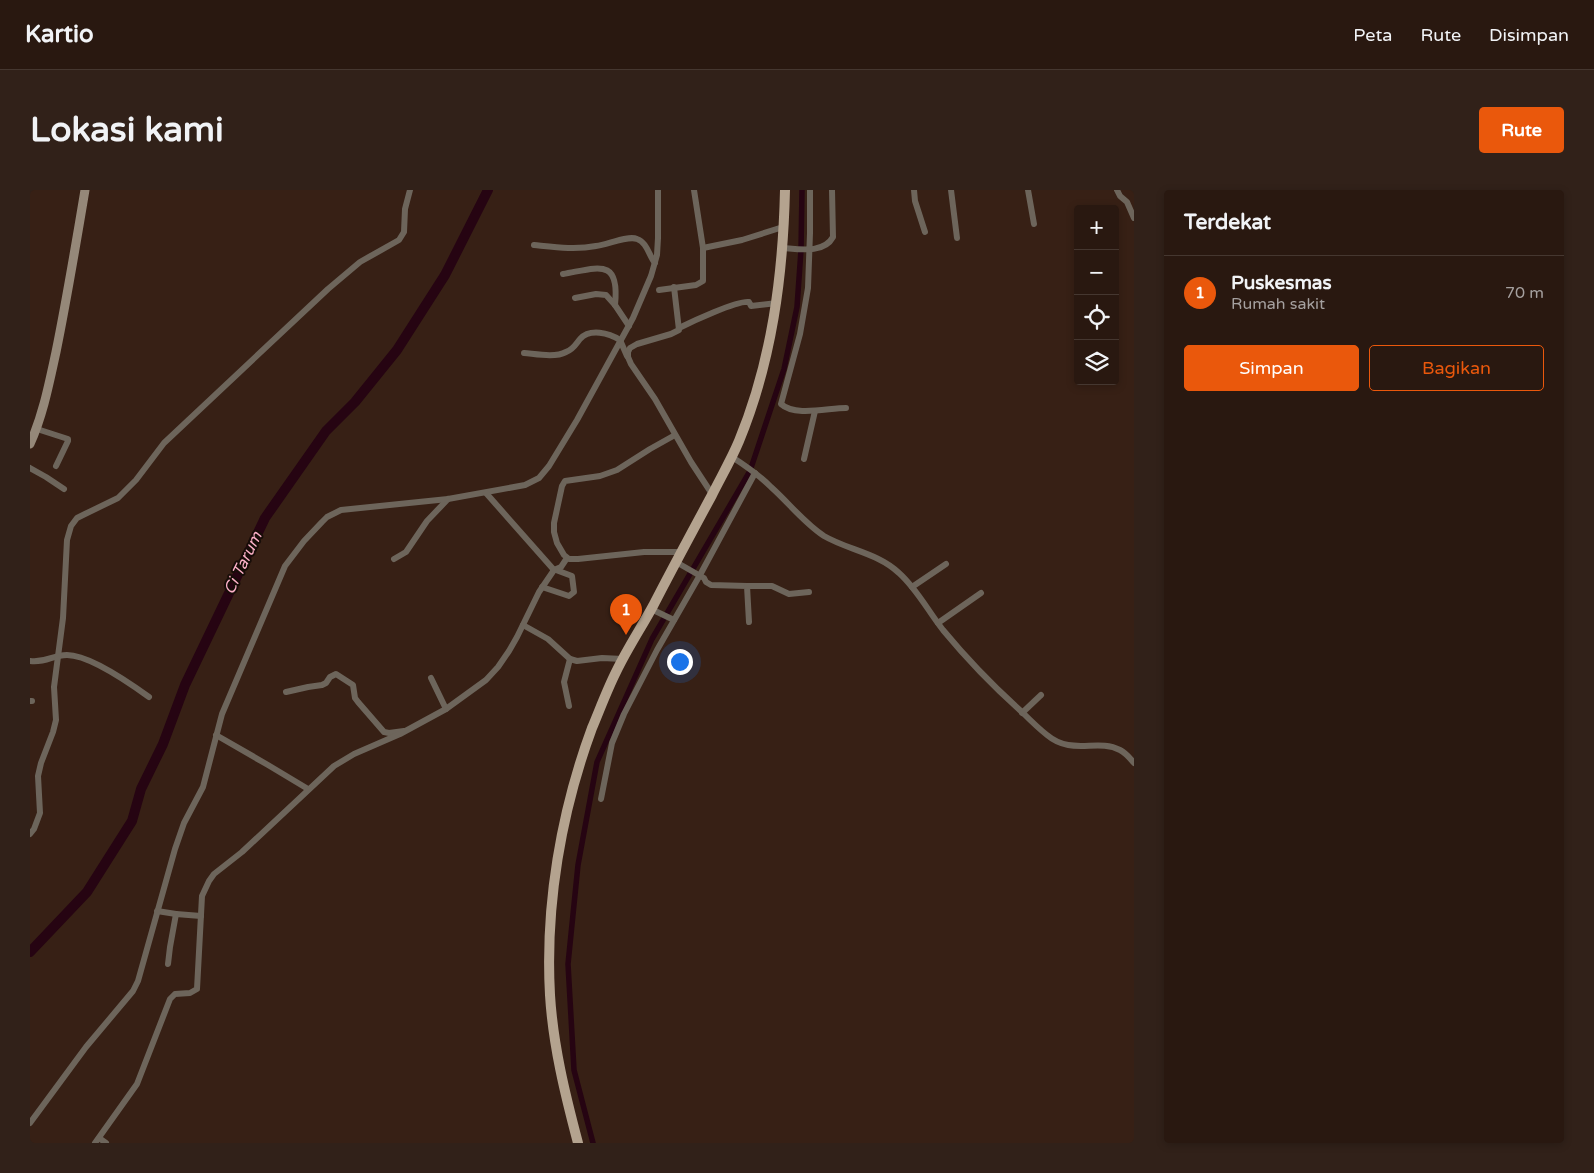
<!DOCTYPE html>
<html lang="id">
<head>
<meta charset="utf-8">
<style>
	:root { --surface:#291810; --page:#312119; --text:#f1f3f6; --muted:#a5a09f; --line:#453730; --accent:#ea580c }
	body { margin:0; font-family:"Varela Round",sans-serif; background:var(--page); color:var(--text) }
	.controls { position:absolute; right:15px; top:15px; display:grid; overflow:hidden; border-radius:5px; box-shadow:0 2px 8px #0003 }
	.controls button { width:45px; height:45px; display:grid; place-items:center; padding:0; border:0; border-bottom:1px solid var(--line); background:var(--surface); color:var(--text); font:25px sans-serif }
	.you { position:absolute; left:649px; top:471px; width:18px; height:18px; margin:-12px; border:4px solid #fff; border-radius:50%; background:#1a73e8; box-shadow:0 0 0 8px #1a73e833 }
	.badge { display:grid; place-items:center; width:32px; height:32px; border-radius:50%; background:var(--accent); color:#fff; font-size:16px; font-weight:700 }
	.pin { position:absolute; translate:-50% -41px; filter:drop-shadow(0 1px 2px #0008) }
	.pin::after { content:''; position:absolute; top:26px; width:18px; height:15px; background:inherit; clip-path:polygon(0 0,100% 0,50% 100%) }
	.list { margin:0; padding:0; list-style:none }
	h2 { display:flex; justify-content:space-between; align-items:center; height:65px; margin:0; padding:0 20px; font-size:21px }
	h2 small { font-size:16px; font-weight:400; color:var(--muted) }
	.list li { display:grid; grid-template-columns:32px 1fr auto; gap:15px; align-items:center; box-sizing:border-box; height:75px; padding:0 20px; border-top:1px solid var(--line) }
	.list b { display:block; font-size:19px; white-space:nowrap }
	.list p { margin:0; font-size:16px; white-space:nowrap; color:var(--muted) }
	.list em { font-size:16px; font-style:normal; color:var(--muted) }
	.actions { display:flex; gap:10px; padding:15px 20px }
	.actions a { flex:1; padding:11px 0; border:1px solid var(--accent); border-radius:5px; text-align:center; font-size:18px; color:var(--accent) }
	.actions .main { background:var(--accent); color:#fff }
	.icon { flex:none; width:28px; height:28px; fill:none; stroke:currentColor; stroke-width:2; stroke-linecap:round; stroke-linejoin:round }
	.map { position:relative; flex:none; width:1104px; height:953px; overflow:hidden; border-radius:5px }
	header { display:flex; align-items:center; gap:30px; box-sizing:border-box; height:70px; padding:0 25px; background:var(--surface); border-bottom:1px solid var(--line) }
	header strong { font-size:24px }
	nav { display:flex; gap:28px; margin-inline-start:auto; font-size:18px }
	.intro { display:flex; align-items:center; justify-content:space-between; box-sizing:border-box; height:120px; padding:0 30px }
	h1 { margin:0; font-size:35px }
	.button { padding:12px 22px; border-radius:5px; background:var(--accent); color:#fff; font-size:18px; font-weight:700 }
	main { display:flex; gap:30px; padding:0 30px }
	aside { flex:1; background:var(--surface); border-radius:5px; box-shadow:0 2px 8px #0003 }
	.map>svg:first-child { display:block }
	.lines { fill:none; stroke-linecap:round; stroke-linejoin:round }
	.canal { stroke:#260412; stroke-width:5.5 }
	.river { stroke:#260412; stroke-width:10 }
	.minor { stroke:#6d655b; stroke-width:6 }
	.secondary { stroke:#958879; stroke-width:9 }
	.primary { stroke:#b4a38f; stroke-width:10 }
	.labels { text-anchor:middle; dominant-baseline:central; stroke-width:4; stroke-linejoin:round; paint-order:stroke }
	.water-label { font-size:16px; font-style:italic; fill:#fbb0c7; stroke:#170d08 }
</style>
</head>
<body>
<header>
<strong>Kartio</strong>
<nav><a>Peta</a><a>Rute</a><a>Disimpan</a></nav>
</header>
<div class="intro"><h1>Lokasi kami</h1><a class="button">Rute</a></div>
<main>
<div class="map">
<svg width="1104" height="953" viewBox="0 0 1104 953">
	<rect width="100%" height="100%" fill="#372015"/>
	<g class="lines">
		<path class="canal" d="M 563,953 L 544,880 L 538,774 L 548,675 L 567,572 L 622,449 L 720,281 L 754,179 L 767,117 L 771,60 L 772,0"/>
		<path class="river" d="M 0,762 L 57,702 L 102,631 L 111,599 L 133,554 L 155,495 L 235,328 L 296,241 L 325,212 L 367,160 L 415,85 L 458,0"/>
		<g class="minor">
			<path d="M 780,0 L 780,43 L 778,98 L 770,144 L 751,214 C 765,227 798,218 816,218"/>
			<path d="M 884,0 L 885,11 L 895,42"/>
			<path d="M 921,0 L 927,48"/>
			<path d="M 998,0 L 1004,34"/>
			<path d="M 1087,0 L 1090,6 L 1097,12 L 1104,28"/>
			<path d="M 504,55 C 524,57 545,60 566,56 C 577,55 598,45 607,49 C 617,52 619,66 625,73"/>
			<path d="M 673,58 L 712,50 L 753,37"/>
			<path d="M 753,58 C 768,59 794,64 803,47 L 802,0"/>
			<path d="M 533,84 C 568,78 590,67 585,115"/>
			<path d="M 644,97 L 649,140 L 641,144 L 607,154 L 600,158 L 598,162 L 598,167 L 601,174 L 625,209 L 661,272 L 682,304"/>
			<path d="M 629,100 L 666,95 L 673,91 L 673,58 L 664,0"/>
			<path d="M 545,108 L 566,104 L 576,105 L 585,115 L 599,136"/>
			<path d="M 649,138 C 661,132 708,110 719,112 L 721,116 L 747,113"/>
			<path d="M 494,163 C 506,164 525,168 536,162 C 543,160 546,154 550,149 C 560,138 579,143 590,150 L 597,166"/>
			<path d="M 7,239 L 38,249 L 38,251 L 26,276"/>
			<path d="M 645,245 L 620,259 L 587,280 L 570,286 L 535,291 L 532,296 L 524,333 L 524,342 L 527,353 L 534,365 L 539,369 L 548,369 L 614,362 L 652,362"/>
			<path d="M 702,267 C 716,276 729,285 741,297 C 759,313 774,333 794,346 C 818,360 848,363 869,383 C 887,399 898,421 913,440 C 937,469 964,497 992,522 C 1000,530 1008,538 1017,545 C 1042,566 1067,548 1090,560 C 1096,563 1100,568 1104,573"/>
			<path d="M 774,269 L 785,221"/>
			<path d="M 0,278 L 16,287 L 34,299"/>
			<path d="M 364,369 L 376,362 L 397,331 L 418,309"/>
			<path d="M 646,372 L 674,388 L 676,392 L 681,395 L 717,396 L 719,432"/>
			<path d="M 524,380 L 531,377 L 537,368"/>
			<path d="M 717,396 L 742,396 L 759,404 L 779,402"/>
			<path d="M 512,397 L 539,406 L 544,402 L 542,386 L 526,380"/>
			<path d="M 882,397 L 916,374"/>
			<path d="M 621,419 L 644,430"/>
			<path d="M 908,433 L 951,403"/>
			<path d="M 493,435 L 518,449 L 540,469 L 547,471 L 572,468 L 593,469"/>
			<path d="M 0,471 C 17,473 22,465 37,465 C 59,465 101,494 119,507"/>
			<path d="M 401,488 L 416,519"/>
			<path d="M 256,502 L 278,497 L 292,495 L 296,493 L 300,487 L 306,484 L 323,495 L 325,508 L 328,512 L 354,542 L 359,543 L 374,541"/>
			<path d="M 0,511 L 2,511"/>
			<path d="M 539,516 L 534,492 L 540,469"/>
			<path d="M 992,523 L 1011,505"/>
			<path d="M 186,545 L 238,575 L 278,599"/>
			<path d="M 571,609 L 582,553 L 594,524 L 627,460 L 670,385 L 725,283"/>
			<path d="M 0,644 L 4,639 L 10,623 L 8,586 L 11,573 L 23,542 L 26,530 L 24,497 L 33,428 L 37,350 L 41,336 L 47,328 L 55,324 L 88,308 L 106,290 L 134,253 L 298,99 L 330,72 L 369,50 L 374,42 L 375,19 L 380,0"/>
			<path d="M 127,721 L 146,724"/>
			<path d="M 138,774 L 140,757 L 146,724 L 171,726"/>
			<path d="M 0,933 L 56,857 L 103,801 L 108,791 L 145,659 L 154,633 L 173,597 L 192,524 L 255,376 L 274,351 L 292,332 L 297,327 L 311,320 L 418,309 L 495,295 L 509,288 L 519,276 L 547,230 L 603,128 L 621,86 L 627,65 L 628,48 L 628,0"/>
			<path d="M 69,948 L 76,953"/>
			<path d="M 65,953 L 107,894 L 140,809 L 145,804 L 160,803 L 167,799 L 172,706 L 179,691 L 184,684 L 212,662 L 304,576 L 324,564 L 370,544 L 416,519 L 456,490 L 468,477 L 479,461 L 487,447 L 509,402 L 524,380 L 456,303"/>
		</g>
		<path class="secondary" d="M 0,254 C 13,225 19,194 26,162 C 37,108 46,54 55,0"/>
		<path class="primary" d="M 548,953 C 535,904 523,855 520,805 C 515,715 531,622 562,538 C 570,519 577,500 586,482 C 597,459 611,438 623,416 C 642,379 662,342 682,305 C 691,287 701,270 709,251 C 742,171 753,86 755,0"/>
	</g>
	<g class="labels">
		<g class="water-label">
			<text transform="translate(213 373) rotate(-64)">Ci Tarum</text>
		</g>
	</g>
</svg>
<div class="controls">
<button>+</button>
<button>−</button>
<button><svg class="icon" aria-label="locate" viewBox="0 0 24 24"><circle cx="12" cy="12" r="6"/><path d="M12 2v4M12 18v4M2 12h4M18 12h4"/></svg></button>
<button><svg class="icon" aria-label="layers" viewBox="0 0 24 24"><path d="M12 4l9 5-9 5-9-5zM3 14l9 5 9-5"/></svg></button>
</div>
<div class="you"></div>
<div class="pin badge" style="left:596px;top:445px">1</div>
</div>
<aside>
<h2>Terdekat<small></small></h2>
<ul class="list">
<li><span class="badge">1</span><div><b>Puskesmas</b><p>Rumah sakit</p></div><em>70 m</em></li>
</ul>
<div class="actions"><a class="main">Simpan</a><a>Bagikan</a></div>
</aside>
</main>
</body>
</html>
